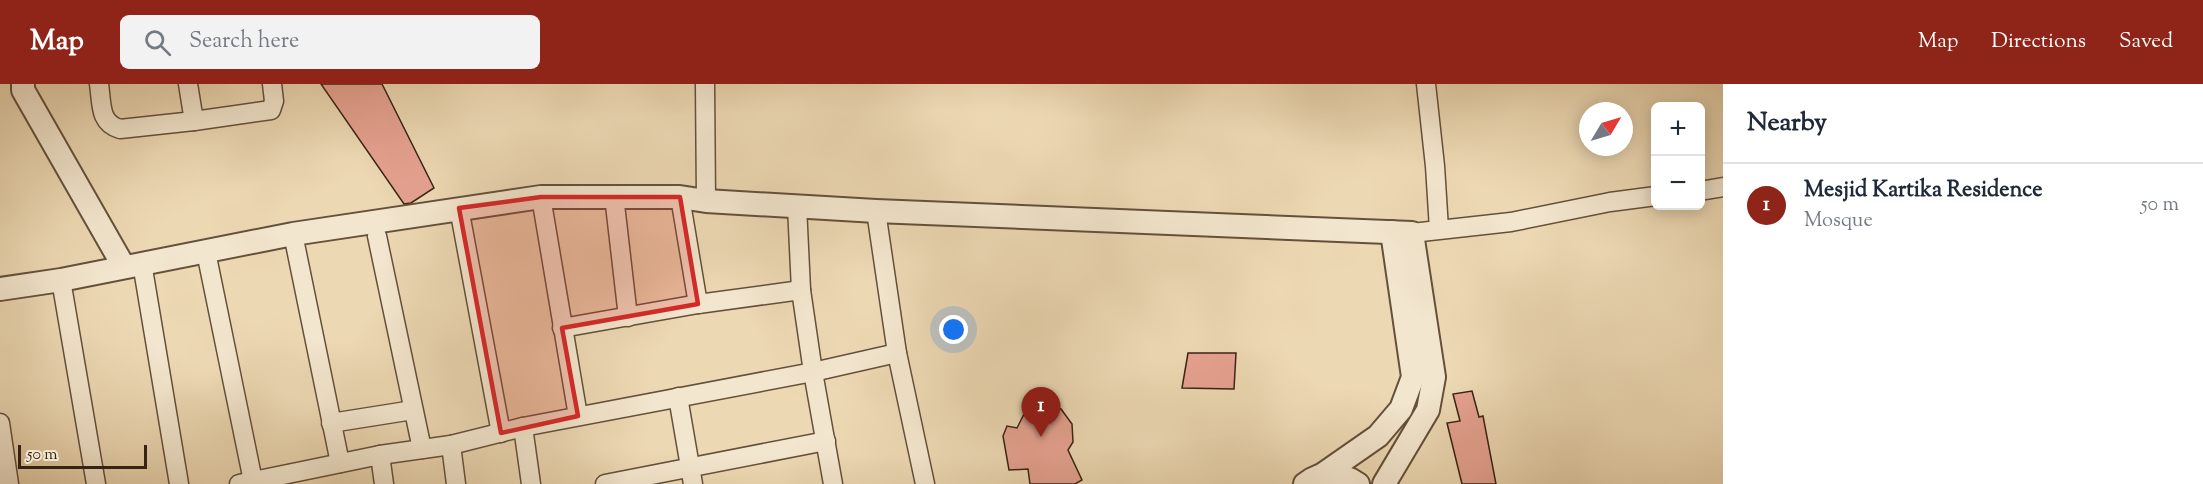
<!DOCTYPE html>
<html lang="en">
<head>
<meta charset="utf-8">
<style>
	:root { --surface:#fff; --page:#f2f2f3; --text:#1f2937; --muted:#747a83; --line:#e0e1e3; --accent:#8f2418 }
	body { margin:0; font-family:"Sorts Mill Goudy",serif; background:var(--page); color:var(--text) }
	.controls { position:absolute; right:18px; top:18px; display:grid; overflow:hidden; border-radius:9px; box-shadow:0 3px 15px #0003 }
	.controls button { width:54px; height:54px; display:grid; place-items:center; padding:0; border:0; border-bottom:2px solid var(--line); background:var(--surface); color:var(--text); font:30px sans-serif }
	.compass { position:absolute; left:1579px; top:18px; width:54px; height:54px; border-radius:50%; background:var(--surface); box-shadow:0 3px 15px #0003; rotate:52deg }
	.scale { position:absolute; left:18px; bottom:15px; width:129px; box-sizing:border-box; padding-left:6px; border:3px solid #362313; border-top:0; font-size:16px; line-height:21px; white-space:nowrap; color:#362313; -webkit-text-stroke:4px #f3e6ce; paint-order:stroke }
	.you { position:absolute; left:954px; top:246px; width:21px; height:21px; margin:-15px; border:4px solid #fff; border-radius:50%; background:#1a73e8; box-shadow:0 0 0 9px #1a73e833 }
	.badge { display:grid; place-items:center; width:39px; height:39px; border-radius:50%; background:var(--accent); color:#fff; font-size:20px; font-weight:700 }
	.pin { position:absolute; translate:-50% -50px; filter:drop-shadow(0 2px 3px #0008) }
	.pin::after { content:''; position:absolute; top:32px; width:21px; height:18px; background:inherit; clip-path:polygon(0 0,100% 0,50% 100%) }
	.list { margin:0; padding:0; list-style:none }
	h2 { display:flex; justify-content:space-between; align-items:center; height:78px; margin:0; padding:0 24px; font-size:26px }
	h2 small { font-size:20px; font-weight:400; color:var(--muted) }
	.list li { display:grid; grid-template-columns:39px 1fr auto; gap:18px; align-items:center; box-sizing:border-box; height:84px; padding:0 24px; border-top:2px solid var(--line) }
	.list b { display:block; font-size:22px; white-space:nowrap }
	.list p { margin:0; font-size:20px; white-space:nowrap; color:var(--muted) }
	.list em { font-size:20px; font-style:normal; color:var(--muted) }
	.icon { flex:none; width:33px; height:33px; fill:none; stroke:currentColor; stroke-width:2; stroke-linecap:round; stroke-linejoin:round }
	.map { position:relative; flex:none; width:1723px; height:400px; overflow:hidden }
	header { display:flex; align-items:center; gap:36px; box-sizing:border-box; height:84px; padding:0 30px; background:var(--accent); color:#fff }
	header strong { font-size:28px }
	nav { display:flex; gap:33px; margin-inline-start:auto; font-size:21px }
	.search { width:420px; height:54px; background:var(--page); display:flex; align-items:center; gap:15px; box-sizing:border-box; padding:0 21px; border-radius:9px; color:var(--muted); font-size:22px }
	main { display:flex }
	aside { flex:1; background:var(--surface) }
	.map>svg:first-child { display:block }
	.building { fill:#e6a291; stroke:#362313; stroke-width:1.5 }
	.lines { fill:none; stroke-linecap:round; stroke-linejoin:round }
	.minor-casing { stroke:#64503b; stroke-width:21 }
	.tertiary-casing { stroke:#64503b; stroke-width:26 }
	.minor { stroke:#f3e6ce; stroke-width:18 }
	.tertiary { stroke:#f3e6ce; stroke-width:22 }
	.marked { fill:#d62828; fill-opacity:0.2; stroke:#d62828; stroke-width:4.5; stroke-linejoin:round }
</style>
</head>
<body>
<header>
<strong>Map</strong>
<div class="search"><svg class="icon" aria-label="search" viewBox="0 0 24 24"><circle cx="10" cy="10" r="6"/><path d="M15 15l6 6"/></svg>Search here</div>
<nav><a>Map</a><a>Directions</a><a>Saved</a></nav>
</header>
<main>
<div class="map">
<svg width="1723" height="400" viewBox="0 0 1723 400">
	<rect width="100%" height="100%" fill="#ecd8b3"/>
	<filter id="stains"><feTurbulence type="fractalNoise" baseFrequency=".00333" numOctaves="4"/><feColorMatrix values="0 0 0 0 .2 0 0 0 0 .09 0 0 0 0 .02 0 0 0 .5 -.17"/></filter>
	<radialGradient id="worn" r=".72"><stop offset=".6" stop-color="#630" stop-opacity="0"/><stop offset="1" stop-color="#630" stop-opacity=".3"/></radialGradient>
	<g class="building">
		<path d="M 321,0 L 382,0 L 434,104 L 411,119 L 404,120 Z"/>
		<path d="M 1188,269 L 1236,269 L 1234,305 L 1182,304 Z"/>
		<path d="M 1472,307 L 1479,333 L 1483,332 L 1496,400 L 1462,400 L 1447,339 L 1460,337 L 1453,310 Z"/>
		<path d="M 1043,320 L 1061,325 L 1072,340 L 1073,358 L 1068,366 L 1082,396 L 1075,400 L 1030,400 L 1028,385 L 1009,386 L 1003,352 L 1007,342 L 1017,344 L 1025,328 L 1033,323 Z"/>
	</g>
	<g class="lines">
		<g class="minor-casing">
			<g id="minor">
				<path d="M 99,0 C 102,20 99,39 120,45 L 194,37"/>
				<path d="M 188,0 L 194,37 L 271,26 L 274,17 L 272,0"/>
				<path d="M 705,0 L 706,117"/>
				<path d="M 1426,0 L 1435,82 L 1439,145"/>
				<path d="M 1700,107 L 1723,103"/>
				<path d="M 614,112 L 628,233"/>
				<path d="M 541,113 L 578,332"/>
				<path d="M 680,113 L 698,220"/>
				<path d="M 797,122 L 801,206 L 813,288 L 833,400"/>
				<path d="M 459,124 L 501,349"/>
				<path d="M 876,127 L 897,269 L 925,400"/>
				<path d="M 1412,149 L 1511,138 L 1610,118 L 1656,112"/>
				<path d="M 293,150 L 340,379"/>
				<path d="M 377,152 L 422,365"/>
				<path d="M 206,168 L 253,397"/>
				<path d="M 142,179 L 179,400"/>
				<path d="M 61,196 L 96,400"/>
				<path d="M 562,244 L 698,220 L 801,206"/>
				<path d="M 678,313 L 693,400"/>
				<path d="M 0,339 L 9,400"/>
				<path d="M 331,339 L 413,326"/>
				<path d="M 523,343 L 531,400"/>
				<path d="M 451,361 L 456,400"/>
				<path d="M 380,371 L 384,400"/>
				<path d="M 239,400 L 380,371 L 451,361 L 523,343 L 813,288 L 897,269"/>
				<path d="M 605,400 L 826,357"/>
			</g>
		</g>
		<g class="tertiary-casing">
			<g id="tertiary">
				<path d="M 23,0 L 23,6 L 124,183"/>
				<path d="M 0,205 L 61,196 L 293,150 L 541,113 L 680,113 L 706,117 L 876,127 L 1412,149 L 1434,293 L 1428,326 L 1384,400"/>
				<path d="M 1322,391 L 1378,352 L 1401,325 L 1413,293 L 1392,148"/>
				<path d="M 1305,400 C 1322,386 1341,388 1358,400"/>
			</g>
		</g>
		<use href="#minor" class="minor"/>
		<use href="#tertiary" class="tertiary"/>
	</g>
	<path class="marked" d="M 541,113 L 680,113 L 698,220 L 562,244 L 578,332 L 501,349 L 459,124 Z"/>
	<rect width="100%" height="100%" filter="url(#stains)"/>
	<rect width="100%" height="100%" fill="url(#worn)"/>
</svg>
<div class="controls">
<button>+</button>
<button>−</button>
</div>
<svg class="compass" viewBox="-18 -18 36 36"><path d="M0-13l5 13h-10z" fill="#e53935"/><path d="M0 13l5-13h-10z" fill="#747a83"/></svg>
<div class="scale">50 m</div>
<div class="you"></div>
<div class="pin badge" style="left:1041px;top:353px">1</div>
</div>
<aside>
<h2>Nearby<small></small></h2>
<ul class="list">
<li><span class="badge">1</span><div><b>Mesjid Kartika Residence</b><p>Mosque</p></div><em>50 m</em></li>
</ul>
</aside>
</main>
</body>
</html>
